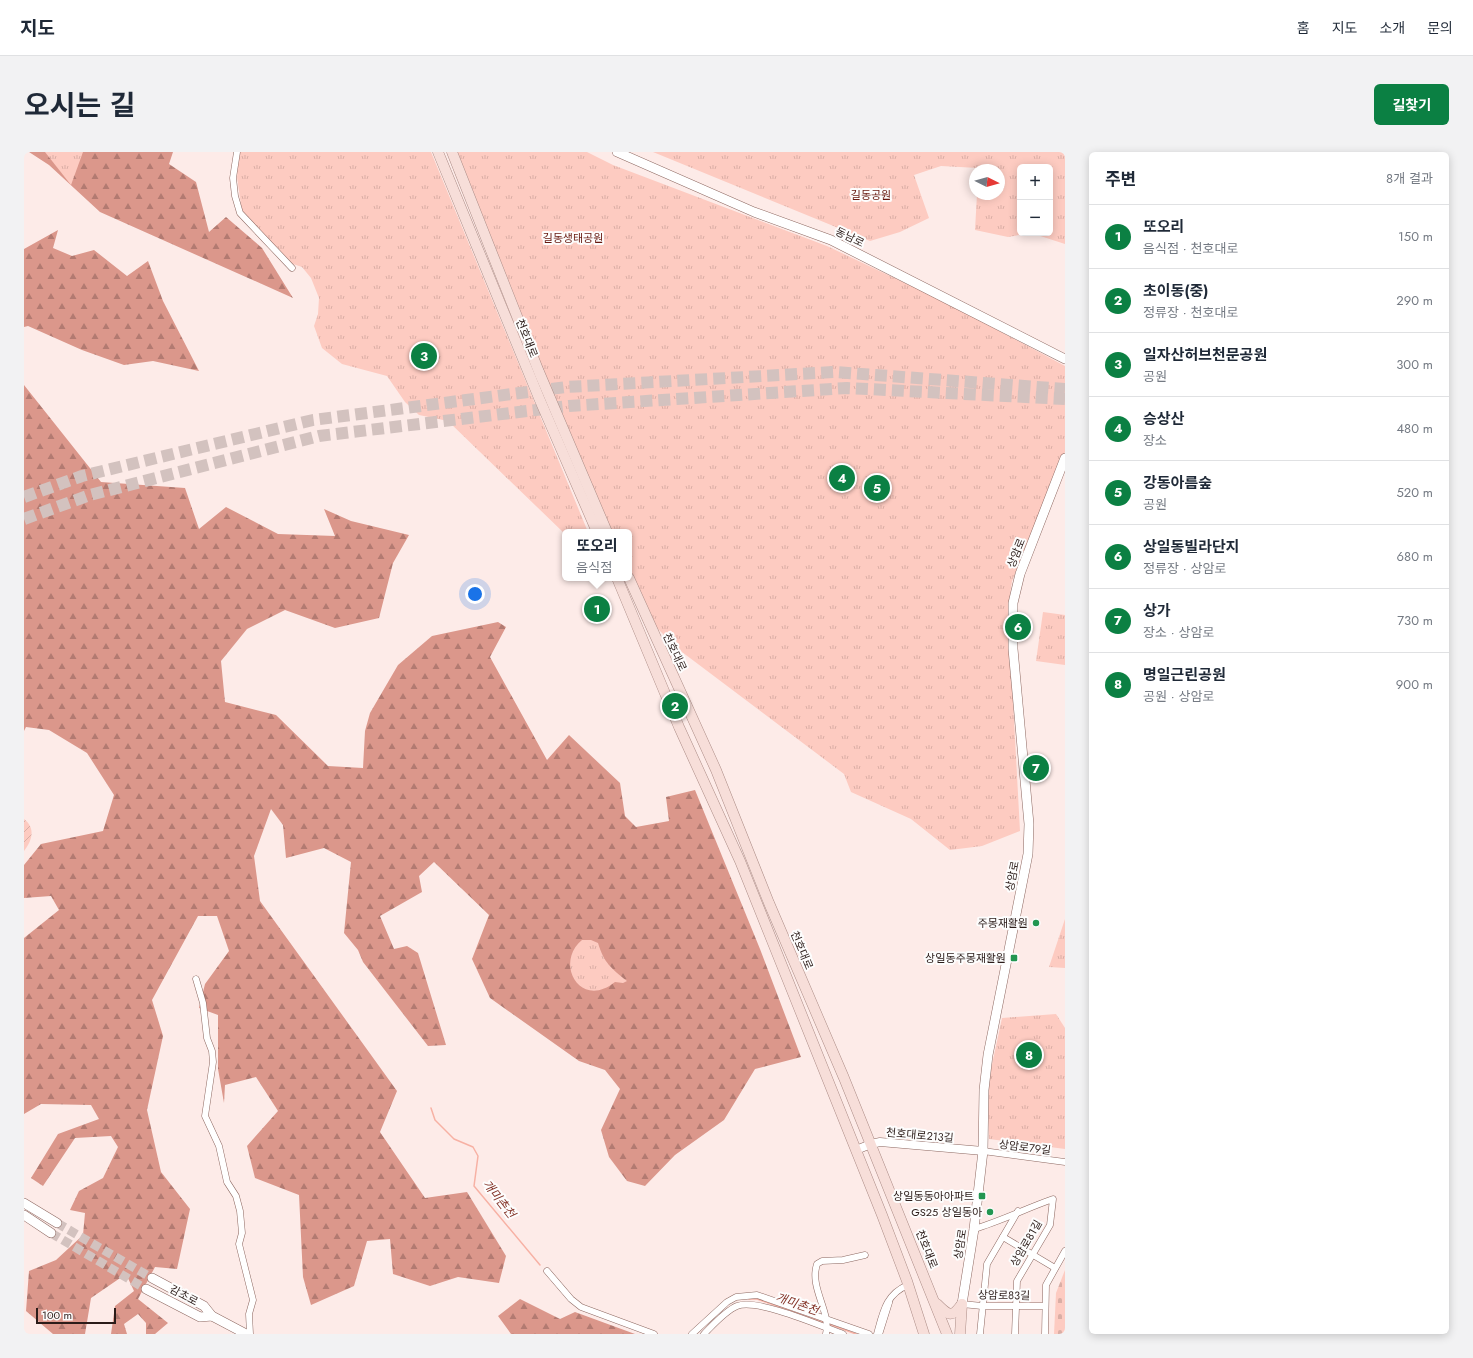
<!DOCTYPE html>
<html lang="ko">
<head>
<meta charset="utf-8">
<style>
	:root { --surface:#fff; --page:#f2f2f3; --text:#1f2937; --muted:#747a83; --line:#e0e1e3; --accent:#0b8043 }
	body { margin:0; font-family:Jost,"Noto Sans KR",sans-serif; background:var(--page); color:var(--text) }
	.controls { position:absolute; right:12px; top:12px; display:grid; overflow:hidden; border-radius:6px; box-shadow:0 2px 10px #0003 }
	.controls button { width:36px; height:36px; display:grid; place-items:center; padding:0; border:0; border-bottom:1px solid var(--line); background:var(--surface); color:var(--text); font:20px sans-serif }
	.compass { position:absolute; left:945px; top:12px; width:36px; height:36px; border-radius:50%; background:var(--surface); box-shadow:0 2px 10px #0003; rotate:95deg }
	.scale { position:absolute; left:12px; bottom:10px; width:80px; box-sizing:border-box; padding-left:4px; border:2px solid #2b1c19; border-top:0; font-size:11px; line-height:14px; white-space:nowrap; color:#2b1c19; -webkit-text-stroke:3px #fdfdfd; paint-order:stroke }
	.you { position:absolute; left:451px; top:442px; width:14px; height:14px; margin:-10px; border:3px solid #fff; border-radius:50%; background:#1a73e8; box-shadow:0 0 0 6px #1a73e833 }
	.badge { display:grid; place-items:center; width:26px; height:26px; border-radius:50%; background:var(--accent); color:#fff; font-size:13px; font-weight:700 }
	.pin { position:absolute; translate:-50% -50%; border:2px solid #fff; box-shadow:0 1px 4px #0006 }
	.popup { position:absolute; left:538px; top:377px; width:70px; height:52px; box-sizing:border-box; display:grid; place-content:center; border-radius:6px; background:var(--surface); filter:drop-shadow(0 1px 3px #0005); font-size:13px; white-space:nowrap; color:var(--muted) }
	.popup b { font-size:15px; color:var(--text) }
	.popup::after { content:''; position:absolute; left:50%; top:100%; margin-left:-8px; border:8px solid transparent; border-top-color:var(--surface) }
	.list { margin:0; padding:0; list-style:none }
	h2 { display:flex; justify-content:space-between; align-items:center; height:52px; margin:0; padding:0 16px; font-size:17px }
	h2 small { font-size:13px; font-weight:400; color:var(--muted) }
	.list li { display:grid; grid-template-columns:26px 1fr auto; gap:12px; align-items:center; box-sizing:border-box; height:64px; padding:0 16px; border-top:1px solid var(--line) }
	.list b { display:block; font-size:15px; white-space:nowrap }
	.list p { margin:0; font-size:13px; white-space:nowrap; color:var(--muted) }
	.list em { font-size:13px; font-style:normal; color:var(--muted) }
	.map { position:relative; flex:none; width:1041px; height:1182px; overflow:hidden; border-radius:6px }
	header { display:flex; align-items:center; gap:24px; box-sizing:border-box; height:56px; padding:0 20px; background:var(--surface); border-bottom:1px solid var(--line) }
	header strong { font-size:19px }
	nav { display:flex; gap:22px; margin-inline-start:auto; font-size:14px }
	.intro { display:flex; align-items:center; justify-content:space-between; box-sizing:border-box; height:96px; padding:0 24px }
	h1 { margin:0; font-size:28px }
	.button { padding:10px 18px; border-radius:6px; background:var(--accent); color:#fff; font-size:14px; font-weight:700 }
	main { display:flex; gap:24px; padding:0 24px }
	aside { flex:1; background:var(--surface); border-radius:6px; box-shadow:0 2px 10px #0003 }
	.map>svg:first-child { display:block }
	.forest { fill:url(#forest-firs) }
	.cemetery { fill:url(#cemetery-stones) }
	.park { fill:url(#park-tufts); fill-rule:evenodd }
	.garden { fill:url(#garden-furrows) }
	.lines { fill:none; stroke-linecap:round; stroke-linejoin:round }
	.stream { stroke:#f7b1a4; stroke-width:1.5 }
	.secondary-tunnel { stroke:#d3c2bf; stroke-width:9; stroke-dasharray:9 4.5; stroke-linecap:butt }
	.motorway-tunnel { stroke:#d3c2bf; stroke-width:12; stroke-dasharray:12 6; stroke-linecap:butt }
	.pedestrian-casing { stroke:#8d6861; stroke-width:5.5 }
	.minor-casing { stroke:#8d6861; stroke-width:7 }
	.tertiary-casing { stroke:#8d6861; stroke-width:9 }
	.secondary-casing { stroke:#8d6861; stroke-width:10 }
	.primary-casing { stroke:#ac8c86; stroke-width:11 }
	.pedestrian { stroke:#fff; stroke-width:4.5 }
	.minor { stroke:#fff; stroke-width:6 }
	.tertiary { stroke:#fff; stroke-width:8 }
	.secondary { stroke:#fff; stroke-width:9 }
	.primary { stroke:#f7ded9; stroke-width:10 }
	.poi-dot { fill:#229651; stroke:#fdfdfd; stroke-width:1.5 }
	.labels { text-anchor:middle; dominant-baseline:central; stroke-width:4; stroke-linejoin:round; paint-order:stroke }
	.park-label { font-size:11px; fill:#67180e; stroke:#fdfdfd }
	.street-label { font-size:11px; fill:#2b1c19; stroke:#fdfdfd }
	.poi-label { font-size:11px; fill:#2b1c19; stroke:#fdfdfd; text-anchor:end }
	.water-label { font-size:12px; font-style:italic; fill:#833226; stroke:#fdfdfd }
</style>
</head>
<body>
<header>
<strong>지도</strong>
<nav><a>홈</a><a>지도</a><a>소개</a><a>문의</a></nav>
</header>
<div class="intro"><h1>오시는 길</h1><a class="button">길찾기</a></div>
<main>
<div class="map">
<svg width="1041" height="1182" viewBox="0 0 1041 1182">
	<defs>
		<pattern id="forest-firs" width="22" height="20" patternUnits="userSpaceOnUse"><rect width="22" height="20" fill="#db978b"/><path d="M5 1l3.5 6h-7zM16 11l3.5 6h-7z" fill="#b27a71"/></pattern>
		<pattern id="cemetery-stones" width="16" height="16" patternUnits="userSpaceOnUse"><rect width="16" height="16" fill="#fdcbc1"/><path d="M2 7V4a2 2 0 0 1 4 0v3zM10 15v-3a2 2 0 0 1 4 0v3z" fill="#d9aea5"/></pattern>
		<pattern id="park-tufts" width="24" height="20" patternUnits="userSpaceOnUse"><rect width="24" height="20" fill="#fdcbc1"/><path d="M3 7l-1-3M5 7V3M7 7l1-3M15 17l-1-3M17 17v-4M19 17l1-3" fill="none" stroke="#d9aea5"/></pattern>
		<pattern id="garden-furrows" width="10" height="10" patternUnits="userSpaceOnUse"><rect width="10" height="10" fill="#fdcbc1"/><path d="M-1 1l2-2M0 10L10 0M9 11l2-2" fill="none" stroke="#d9aea5"/></pattern>
	</defs>
	<rect width="100%" height="100%" fill="#fdebe8"/>
	<g class="forest">
		<path d="M 5,0 L 149,0 L 145,12 L 172,30 L 185,80 L 202,65 L 238,96 L 269,146 L 76,60 L 25,13 Z"/>
		<path d="M 34,78 L 29,96 L 48,104 L 70,98 L 103,124 L 124,109 L 139,149 L 175,219 L 129,209 L 100,213 L 58,198 L 4,174 L 0,175 L 0,97 Z"/>
		<path d="M 0,233 L 77,330 L 161,336 L 175,377 L 202,355 L 254,382 L 311,384 L 300,357 L 327,369 L 385,383 L 369,411 L 355,466 L 311,476 L 261,458 L 223,477 L 197,509 L 201,550 L 252,563 L 304,614 L 339,616 L 341,579 L 346,561 L 374,513 L 408,484 L 474,470 L 482,475 L 466,505 L 523,608 L 545,583 L 596,631 L 601,664 L 612,675 L 645,669 L 642,645 L 671,638 L 736,797 L 777,905 L 731,917 L 700,968 L 651,1003 L 621,1034 L 603,1029 L 585,1005 L 577,978 L 596,937 L 581,918 L 555,909 L 466,846 L 448,807 L 465,763 L 410,710 L 395,724 L 398,740 L 356,764 L 370,797 L 383,794 L 394,801 L 422,893 L 404,894 L 339,810 L 334,798 L 320,781 L 327,710 L 300,696 L 262,706 L 259,673 L 247,657 L 230,704 L 236,749 L 373,939 L 356,980 L 401,1046 L 443,1040 L 482,1104 L 475,1131 L 434,1125 L 406,1134 L 369,1122 L 366,1087 L 343,1089 L 330,1134 L 287,1153 L 279,1125 L 275,1043 L 231,1026 L 223,994 L 254,959 L 232,925 L 201,933 L 200,951 L 194,917 L 194,863 L 175,856 L 181,832 L 205,799 L 193,764 L 174,764 L 128,848 L 139,884 L 123,958 L 137,1020 L 166,1057 L 153,1117 L 131,1115 L 114,1147 L 144,1171 L 131,1182 L 122,1182 L 122,1171 L 114,1162 L 100,1172 L 103,1182 L 87,1182 L 91,1154 L 110,1139 L 102,1122 L 67,1146 L 61,1182 L 29,1182 L 2,1159 L 5,1119 L 32,1108 L 59,1083 L 61,1061 L 46,1058 L 55,1039 L 79,1026 L 94,995 L 87,984 L 51,986 L 19,1034 L 7,1026 L 34,982 L 75,967 L 67,953 L 17,952 L 0,962 L 0,786 L 35,758 L 27,744 L 0,746 L 0,713 L 17,692 L 79,679 L 90,643 L 63,601 L 25,578 L 2,575 L 0,579 Z"/>
		<path d="M 496,1147 L 536,1167 L 551,1160 L 611,1182 L 487,1182 L 474,1164 Z"/>
	</g>
	<path class="cemetery" d="M 1041,1118 L 1041,1182 L 1030,1182 L 1032,1141 Z"/>
	<g class="park">
		<path d="M 21,0 L 59,0 L 47,33 Z"/>
		<path d="M 215,0 L 407,0 L 564,380 L 541,380 L 541,382 L 424,269 L 395,263 L 381,250 L 363,224 L 318,212 L 298,196 L 290,174 L 294,162 L 295,146 L 287,126 L 278,115 L 269,112 L 218,60 L 213,25 Z"/>
		<path d="M 433,0 L 563,0 L 589,13 L 803,94 L 925,152 L 1041,214 L 1041,300 L 988,429 L 984,456 L 996,679 L 958,694 L 926,698 L 887,667 L 827,640 L 820,622 L 654,497 L 616,459 L 605,426 L 605,380 L 583,380 L 525,244 Z"/>
		<path d="M 629,0 L 1041,0 L 1041,92 L 1007,81 L 984,85 L 951,78 L 953,42 L 975,42 L 975,18 L 954,18 L 954,16 L 917,14 L 890,23 L 905,66 L 876,80 L 846,89 ZM 996,15 L 1026,15 L 1026,81 L 996,81 Z"/>
		<path d="M 1019,460 L 1041,463 L 1041,513 L 1012,509 Z"/>
		<path d="M 1041,767 L 1041,816 L 1025,815 Z"/>
		<path d="M 558,788 L 567,788 L 574,791 C 580,811 587,816 603,829 L 599,831 L 591,830 C 556,858 530,811 558,788 Z"/>
		<path d="M 1032,862 L 1041,876 L 1041,997 L 965,987 L 964,931 L 978,866 Z"/>
	</g>
	<path class="garden" d="M 0,667 C 12,676 8,689 0,699 Z"/>
	<g class="lines">
		<g class="stream">
			<path d="M 407,956 L 411,968 L 430,987 L 449,995 L 454,1004 L 450,1034 L 516,1113"/>
			<path d="M 725,1147 L 733,1147 L 801,1171"/>
			<path d="M 805,1172 L 832,1182"/>
		</g>
		<g class="secondary-tunnel">
			<path d="M 33,1071 L 128,1126"/>
			<path d="M 27,1081 L 122,1137"/>
		</g>
		<g class="motorway-tunnel">
			<path d="M 0,345 L 58,324 L 289,268 L 542,235 L 811,220 L 1041,237"/>
			<path d="M 0,367 L 66,343 L 295,284 L 545,254 L 823,236 L 1041,247"/>
		</g>
		<g class="pedestrian-casing">
			<path id="pedestrian" d="M 856,1182 L 866,1150"/>
		</g>
		<g class="minor-casing">
			<g id="minor">
				<path d="M 213,0 L 209,26 L 211,44 L 216,61 L 268,116"/>
				<path d="M 172,827 L 179,851 L 183,886 L 188,899 L 189,910 L 181,964 L 195,994 L 203,1030 L 212,1044 L 216,1059 L 218,1081 L 215,1092 L 229,1148 L 225,1162 L 226,1182"/>
				<path d="M 959,999 L 1041,1010"/>
				<path d="M 950,1077 C 977,1069 1003,1056 1029,1047 L 1026,1073 L 993,1129 L 991,1182"/>
				<path d="M 979,1085 L 1031,1116"/>
				<path d="M 523,1119 L 547,1147 L 557,1155 L 630,1182"/>
				<path d="M 938,1152 L 958,1154 L 1021,1154"/>
				<path d="M 668,1182 L 703,1150 L 712,1145 L 733,1143 L 845,1182"/>
				<path d="M 680,1182 C 689,1173 701,1159 713,1154 C 733,1146 797,1174 819,1182"/>
				<path d="M 802,1182 C 807,1159 785,1136 793,1112 L 798,1109 L 819,1108 L 841,1103"/>
				<path d="M 853,1182 C 859,1160 862,1142 884,1133"/>
				<path d="M 956,1182 L 963,1112 L 994,1059"/>
				<path d="M 1021,1182 L 1022,1133 L 1041,1099"/>
			</g>
		</g>
		<g class="tertiary-casing">
			<path id="tertiary" d="M 832,998 L 847,992 L 856,990 L 959,999"/>
		</g>
		<g class="secondary-casing">
			<g id="secondary">
				<path d="M 593,0 L 730,60 L 807,88 L 1041,207"/>
				<path d="M 0,1051 L 33,1071"/>
				<path d="M 0,1063 L 27,1081"/>
				<path d="M 128,1126 L 180,1154 L 188,1164 L 222,1182"/>
				<path d="M 122,1137 L 176,1165 L 188,1164"/>
				<path d="M 938,1152 L 950,1077 L 959,999 L 960,938 L 964,903 L 1004,702 L 1005,672 L 989,497 L 989,451 L 996,422 L 1041,306"/>
			</g>
		</g>
		<g class="primary-casing">
			<g id="primary">
				<path d="M 414,0 L 515,246 L 573,380"/>
				<path d="M 428,0 L 515,220 L 583,380"/>
				<path d="M 593,426 L 655,575 L 716,709 L 858,1063 L 883,1129 L 900,1182"/>
				<path d="M 605,426 L 692,618 L 745,751 L 820,926 L 923,1182"/>
				<path d="M 913,1152 C 925,1164 928,1166 938,1152"/>
				<path d="M 936,1182 L 938,1152"/>
			</g>
		</g>
		<use href="#pedestrian" class="pedestrian"/>
		<use href="#minor" class="minor"/>
		<use href="#tertiary" class="tertiary"/>
		<use href="#secondary" class="secondary"/>
		<use href="#primary" class="primary"/>
	</g>
	<g class="poi-dot">
		<circle cx="1012" cy="771" r="4"/>
		<rect x="986" y="802" width="8" height="8" rx="2"/>
		<rect x="954" y="1040" width="8" height="8" rx="2"/>
		<circle cx="966" cy="1060" r="4"/>
	</g>
	<g class="labels">
		<g class="park-label">
			<text x="847" y="43">길동공원</text>
			<text x="549" y="86">길동생태공원</text>
		</g>
		<g class="street-label">
			<text transform="translate(826 85) rotate(26)">동남로</text>
			<text transform="translate(503 186) rotate(68)">천호대로</text>
			<text transform="translate(992 401) rotate(-68)">상암로</text>
			<text transform="translate(651 500) rotate(65)">천호대로</text>
			<text transform="translate(988 724) rotate(-79)">상암로</text>
			<text transform="translate(778 798) rotate(67)">천호대로</text>
			<text transform="translate(896 983) rotate(5)">천호대로213길</text>
			<text transform="translate(1001 995) rotate(7)">상암로79길</text>
			<text transform="translate(1002 1091) rotate(-60)">상암로81길</text>
			<text transform="translate(936 1092) rotate(-81)">상암로</text>
			<text transform="translate(903 1097) rotate(68)">천호대로</text>
			<text transform="translate(160 1143) rotate(28)">감초로</text>
			<text transform="translate(980 1143) rotate(1)">상암로83길</text>
		</g>
		<g class="poi-label">
			<text x="1004" y="771">주몽재활원</text>
			<text x="982" y="806">상일동주몽재활원</text>
			<text x="950" y="1044">상일동동아아파트</text>
			<text x="958" y="1060">GS25 상일동아</text>
		</g>
		<g class="water-label">
			<text transform="translate(475 1047) rotate(52)">개미촌천</text>
			<text transform="translate(773 1152) rotate(19)">개미촌천</text>
		</g>
	</g>
</svg>
<div class="controls">
<button>+</button>
<button>−</button>
</div>
<svg class="compass" viewBox="-18 -18 36 36"><path d="M0-13l5 13h-10z" fill="#e53935"/><path d="M0 13l5-13h-10z" fill="#747a83"/></svg>
<div class="scale">100 m</div>
<div class="you"></div>
<div class="pin badge" style="left:573px;top:457px">1</div>
<div class="popup"><b>또오리</b>음식점</div>
<div class="pin badge" style="left:651px;top:554px">2</div>
<div class="pin badge" style="left:400px;top:204px">3</div>
<div class="pin badge" style="left:818px;top:326px">4</div>
<div class="pin badge" style="left:853px;top:336px">5</div>
<div class="pin badge" style="left:994px;top:475px">6</div>
<div class="pin badge" style="left:1012px;top:616px">7</div>
<div class="pin badge" style="left:1005px;top:903px">8</div>
</div>
<aside>
<h2>주변<small>8개 결과</small></h2>
<ul class="list">
<li><span class="badge">1</span><div><b>또오리</b><p>음식점 · 천호대로</p></div><em>150 m</em></li>
<li><span class="badge">2</span><div><b>초이동(중)</b><p>정류장 · 천호대로</p></div><em>290 m</em></li>
<li><span class="badge">3</span><div><b>일자산허브천문공원</b><p>공원</p></div><em>300 m</em></li>
<li><span class="badge">4</span><div><b>승상산</b><p>장소</p></div><em>480 m</em></li>
<li><span class="badge">5</span><div><b>강동아름숲</b><p>공원</p></div><em>520 m</em></li>
<li><span class="badge">6</span><div><b>상일동빌라단지</b><p>정류장 · 상암로</p></div><em>680 m</em></li>
<li><span class="badge">7</span><div><b>상가</b><p>장소 · 상암로</p></div><em>730 m</em></li>
<li><span class="badge">8</span><div><b>명일근린공원</b><p>공원 · 상암로</p></div><em>900 m</em></li>
</ul>
</aside>
</main>
</body>
</html>
